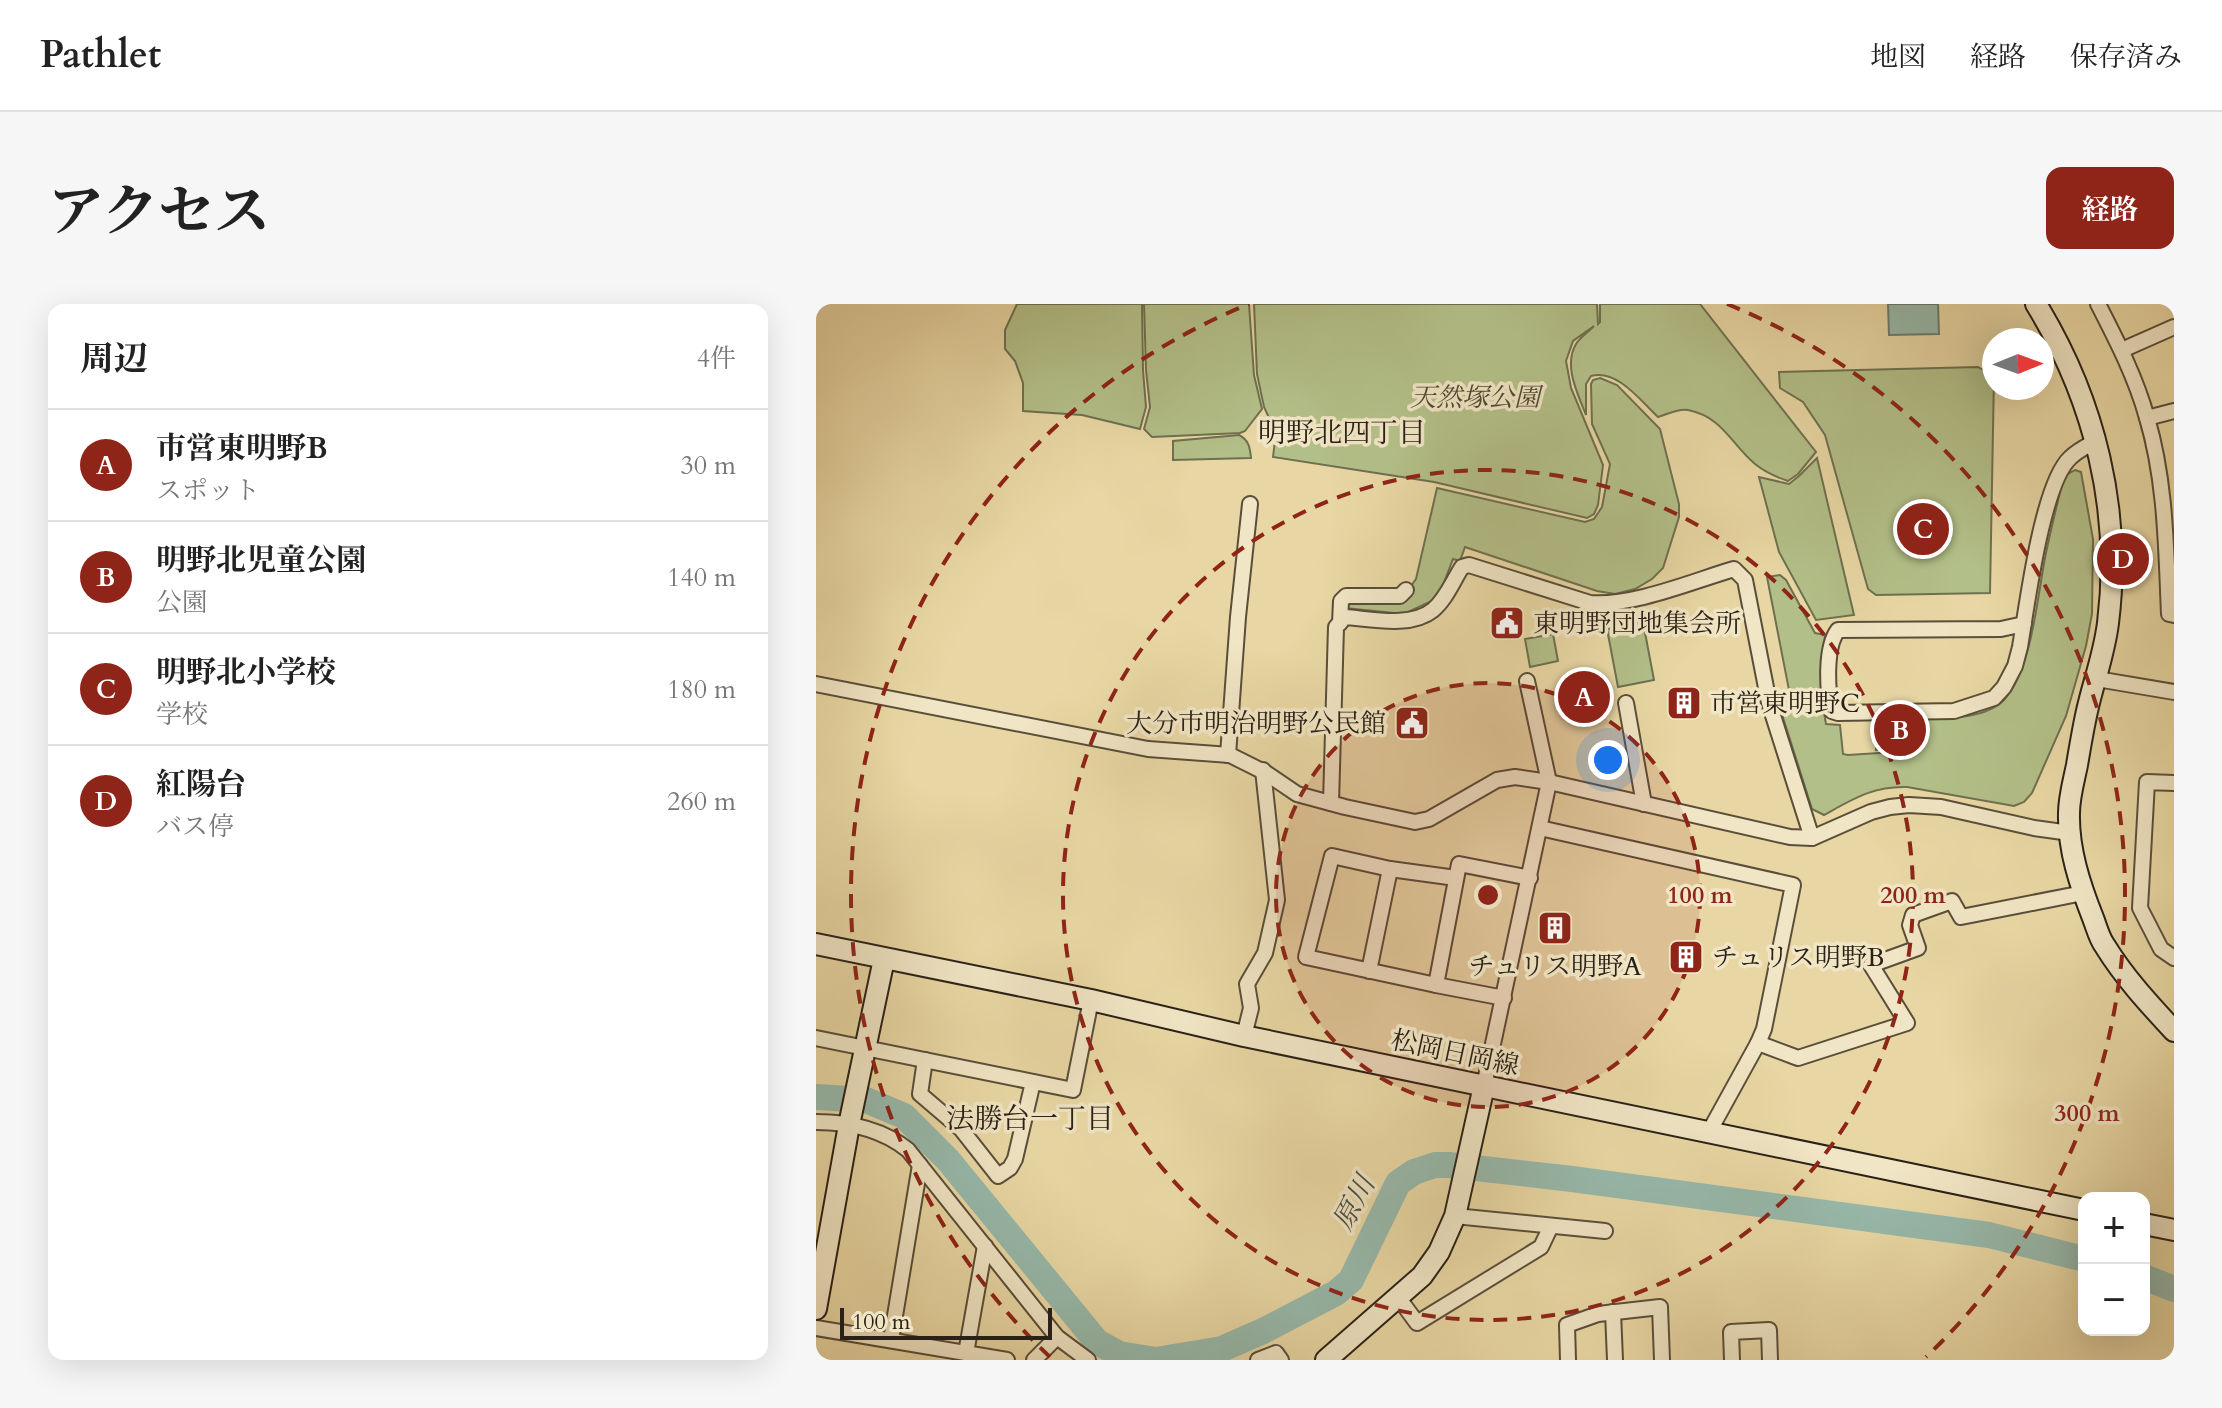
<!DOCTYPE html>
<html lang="ja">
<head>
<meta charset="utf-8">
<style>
	:root { --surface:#fff; --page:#f6f6f6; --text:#222; --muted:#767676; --line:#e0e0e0; --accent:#8f2418 }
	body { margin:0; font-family:Cardo,"Noto Serif JP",serif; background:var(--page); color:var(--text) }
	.controls { position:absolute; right:24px; bottom:24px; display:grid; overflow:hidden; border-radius:16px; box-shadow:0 8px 32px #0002 }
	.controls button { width:72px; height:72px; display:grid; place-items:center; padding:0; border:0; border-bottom:2px solid var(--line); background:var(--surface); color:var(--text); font:40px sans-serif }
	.compass { position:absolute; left:1166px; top:24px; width:72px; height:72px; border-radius:50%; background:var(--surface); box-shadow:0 8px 32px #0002; rotate:89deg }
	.scale { position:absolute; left:24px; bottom:20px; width:212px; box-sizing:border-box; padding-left:8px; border:4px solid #2a2117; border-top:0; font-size:22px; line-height:28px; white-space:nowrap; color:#2a2117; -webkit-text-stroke:6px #f0e5c4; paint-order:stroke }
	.you { position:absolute; left:792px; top:456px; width:28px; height:28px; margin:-20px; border:6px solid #fff; border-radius:50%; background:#1a73e8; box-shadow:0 0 0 12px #1a73e833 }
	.badge { display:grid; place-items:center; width:52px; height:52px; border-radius:50%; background:var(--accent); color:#fff; font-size:26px; font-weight:700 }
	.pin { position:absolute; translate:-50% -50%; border:4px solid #fff; box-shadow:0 2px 8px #0006 }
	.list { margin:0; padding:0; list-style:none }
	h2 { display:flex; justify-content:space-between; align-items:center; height:104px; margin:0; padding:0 32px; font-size:34px }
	h2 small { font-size:26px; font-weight:400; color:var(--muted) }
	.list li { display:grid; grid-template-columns:52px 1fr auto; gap:24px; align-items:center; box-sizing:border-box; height:112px; padding:0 32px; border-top:2px solid var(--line) }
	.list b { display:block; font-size:30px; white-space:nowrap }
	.list p { margin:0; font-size:26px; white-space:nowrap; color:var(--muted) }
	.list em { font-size:26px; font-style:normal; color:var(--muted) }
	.map { position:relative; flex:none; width:1358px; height:1056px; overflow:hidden; border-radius:16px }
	header { display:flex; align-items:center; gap:48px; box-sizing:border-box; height:112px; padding:0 40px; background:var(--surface); border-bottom:2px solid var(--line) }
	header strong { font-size:38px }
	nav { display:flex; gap:44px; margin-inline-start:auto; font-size:28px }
	.intro { display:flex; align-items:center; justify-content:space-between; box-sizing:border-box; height:192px; padding:0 48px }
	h1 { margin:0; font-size:56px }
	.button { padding:20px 36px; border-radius:16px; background:var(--accent); color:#fff; font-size:28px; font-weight:700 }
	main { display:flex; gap:48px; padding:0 48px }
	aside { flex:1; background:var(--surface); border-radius:16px; box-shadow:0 8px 32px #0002 }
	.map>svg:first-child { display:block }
	.green { fill:#b3bf88; stroke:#6e7050; stroke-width:2 }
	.water { fill:#97b9ab; stroke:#6b7c70; stroke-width:2 }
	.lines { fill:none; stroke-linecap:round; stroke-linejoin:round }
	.river { stroke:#97b9ab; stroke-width:26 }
	.street-casing { stroke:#5a4e3a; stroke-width:18 }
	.secondary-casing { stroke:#2a2117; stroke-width:24 }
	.street { stroke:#f0e5c4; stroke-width:14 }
	.secondary { stroke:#f0e5c4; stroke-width:20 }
	.ring { fill:none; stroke:#8f2418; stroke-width:4; stroke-dasharray:14 10 }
	.labels { text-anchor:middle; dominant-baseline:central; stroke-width:7; stroke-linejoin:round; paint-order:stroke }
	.park-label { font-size:26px; font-style:italic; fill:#4c4833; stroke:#f0e5c4 }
	.poi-label { font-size:26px; fill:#2a2117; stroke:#f0e5c4; text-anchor:start }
	.street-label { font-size:26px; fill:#2a2117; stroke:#f0e5c4 }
	.neighbourhood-label { font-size:28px; fill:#2a2117; stroke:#f0e5c4 }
	.water-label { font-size:28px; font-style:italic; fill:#4b4f43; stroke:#f0e5c4 }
	.centre { fill:#8f2418; stroke:#f0e5c4; stroke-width:4 }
	.ring-label { font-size:24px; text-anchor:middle; font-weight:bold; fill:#8f2418; stroke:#f0e5c4; stroke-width:7; stroke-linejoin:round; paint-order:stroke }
</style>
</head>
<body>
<header>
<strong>Pathlet</strong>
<nav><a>地図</a><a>経路</a><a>保存済み</a></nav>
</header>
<div class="intro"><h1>アクセス</h1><a class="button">経路</a></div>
<main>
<aside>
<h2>周辺<small>4件</small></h2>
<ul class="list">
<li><span class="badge">A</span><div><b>市営東明野B</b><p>スポット</p></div><em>30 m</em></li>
<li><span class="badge">B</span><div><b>明野北児童公園</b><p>公園</p></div><em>140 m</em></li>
<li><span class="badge">C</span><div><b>明野北小学校</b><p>学校</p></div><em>180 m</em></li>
<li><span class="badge">D</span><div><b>紅陽台</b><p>バス停</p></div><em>260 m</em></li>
</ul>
</aside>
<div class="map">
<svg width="1358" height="1056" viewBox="0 0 1358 1056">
	<rect width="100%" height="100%" fill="#e8d7a4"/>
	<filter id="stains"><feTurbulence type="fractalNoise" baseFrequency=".0025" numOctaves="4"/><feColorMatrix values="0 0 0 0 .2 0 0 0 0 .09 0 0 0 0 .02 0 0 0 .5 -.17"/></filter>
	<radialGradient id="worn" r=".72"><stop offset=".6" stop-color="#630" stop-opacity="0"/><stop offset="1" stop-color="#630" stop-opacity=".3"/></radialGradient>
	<g class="green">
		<path d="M 201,0 L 326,0 L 327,66 L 330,103 L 324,125 L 266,111 L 207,107 L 207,79 L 199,57 L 189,45 L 189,26 Z"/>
		<path d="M 328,0 L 433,0 L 438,71 L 446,105 L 429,127 L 424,129 L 336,133 L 328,125 L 334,103 L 330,66 Z"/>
		<path d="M 438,0 L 781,0 L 782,20 L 784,18 L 784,0 L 884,0 L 1000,148 L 982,170 L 972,177 C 960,173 949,168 939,160 C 915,140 907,113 872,106 C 864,104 851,110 842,113 C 824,96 801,65 775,72 L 770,80 L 770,111 C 762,90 747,62 760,40 C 764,33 774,27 778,22 L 757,37 L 750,57 L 755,84 L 787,161 L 782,201 L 778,210 L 771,214 L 618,178 L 457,153 L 460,129 L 448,103 L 441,70 Z"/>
		<path d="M 1162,63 L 1178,72 L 1174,289 L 1060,291 L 1052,285 L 1009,131 L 987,98 L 964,84 L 963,68 Z"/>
		<path d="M 784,74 L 801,81 L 844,125 L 863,200 L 863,213 L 847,264 L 836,275 L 819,285 L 799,290 L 781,287 L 649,243 L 644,257 L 637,255 L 622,294 L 588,310 L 529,304 L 531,294 L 586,294 L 600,275 L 621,184 L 769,218 L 778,215 L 786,203 L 794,160 L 776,120 L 775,80 L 777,76 Z"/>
		<path d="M 423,131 C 433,136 434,144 435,154 L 357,156 L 357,137 Z"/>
		<path d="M 1001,154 L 1038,311 L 1000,316 L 963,248 L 943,173 L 973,180 L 983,172 Z"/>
		<path d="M 1259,166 L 1265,168 L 1277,235 L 1276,310 L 1270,342 L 1250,412 L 1216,489 L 1208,498 L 1198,502 L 1091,483 C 1057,482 1037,495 1008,511 L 996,505 L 964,404 L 973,386 L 951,273 L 964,271 L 970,276 L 999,329 L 1009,331 L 1005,391 L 1010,420 L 1024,421 L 1027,450 L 1032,451 L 1094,447 L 1111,435 L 1111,415 C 1133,415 1172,413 1188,396 C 1216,365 1221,294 1229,254 C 1234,228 1241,202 1247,175 L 1250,171 Z"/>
		<path d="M 827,318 L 838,376 L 802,383 L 791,325 Z"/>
		<path d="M 737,330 L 742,357 L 714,363 L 709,335 Z"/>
		<path d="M 1059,417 L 1108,417 L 1107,434 L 1093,444 L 1060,446 Z"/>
	</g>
	<path class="water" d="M 1072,0 L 1122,0 L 1123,30 L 1073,31 Z"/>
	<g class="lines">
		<g class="river">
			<path d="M 0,793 L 50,796 L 88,812 L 132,856 L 281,1038 L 303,1050 L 340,1056 L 406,1045 L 447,1027 L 520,989 L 535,976 L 582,879 L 598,868 L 619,861 L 633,861 L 756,875 L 1173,931 L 1268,955"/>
			<path d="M 1328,973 L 1358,985"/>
		</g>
		<g class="street-casing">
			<g id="street">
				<path d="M 1282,0 C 1301,37 1320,74 1331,114 C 1350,178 1350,245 1353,310 L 1358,311"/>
				<path d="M 1306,46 L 1358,23"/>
				<path d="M 1331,114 L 1358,107"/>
				<path d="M 524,319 L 525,297 L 530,292 L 584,292 L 590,286"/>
				<path d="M 1208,320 L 1185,325 L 1022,326 C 1009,343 1011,385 1016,407 L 1022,409 L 1138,407 L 1178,394 L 1188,383 L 1199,362 L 1204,343 C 1211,302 1226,180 1254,154 C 1261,147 1271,142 1280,137"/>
				<path d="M 1281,375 L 1358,388"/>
				<path d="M 0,380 L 332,445 L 414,451 L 450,469 L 481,490 L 529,503 L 599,518 L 613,515 L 681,476 L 699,473 L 733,478 L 974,533 L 996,534 L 1055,508 L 1074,503 L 1093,501 L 1125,503 L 1218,524 L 1254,529"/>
				<path d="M 810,399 L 828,500"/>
				<path d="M 412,451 L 422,313 L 434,200"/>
				<path d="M 1358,479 L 1331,478 L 1324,604 L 1345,645 L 1358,654"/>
				<path d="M 515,499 L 520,323 L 529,313 C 556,315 595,324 617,306 C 630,295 637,277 646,263 L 653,261 L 774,299 C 818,302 874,278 918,265 L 929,276 L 953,399 L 996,534"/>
				<path d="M 724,524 L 977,581 L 948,725 L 942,739"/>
				<path d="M 574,565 L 640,574"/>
				<path d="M 553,667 L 574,565 L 516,552 L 490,653 L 620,681"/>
				<path d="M 688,694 L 620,681 L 643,560 L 714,574"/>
				<path d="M 428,732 L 435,704 L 431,680 L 449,649 L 461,596 L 447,466"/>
				<path d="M 0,734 L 257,786 L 275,696"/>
				<path d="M 109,756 L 104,790 L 145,825 L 182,872 L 194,864 L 199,855 L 217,778"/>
				<path d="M 668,782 L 733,478 L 711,377"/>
				<path d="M 0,818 C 34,818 66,825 92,846 L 241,1033 L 272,1056"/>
				<path d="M 893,828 L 942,739 L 982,754 L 1091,719 L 1055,661 L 1102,644 L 1094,621 L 1097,611 L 1136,597 L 1145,613 L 1267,589"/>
				<path d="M 639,912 L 789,927"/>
				<path d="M 582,993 L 601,1019 L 725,943 L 735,922"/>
				<path d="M 797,1008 L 799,1056"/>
				<path d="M 0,1024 L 191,1056"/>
				<path d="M 75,1036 L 104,861"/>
				<path d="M 150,1049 L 169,942"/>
				<path d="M 218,1056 L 241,1033"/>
				<path d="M 442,1056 L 460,1049 L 465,1056"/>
				<path d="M 752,1056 L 751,1021 L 782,1010 L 844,1003 L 846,1056"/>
				<path d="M 916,1056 L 915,1028 L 953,1026 L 954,1056"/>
			</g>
		</g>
		<g class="secondary-casing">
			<g id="secondary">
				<path d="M 1220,0 C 1279,96 1306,207 1292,319 C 1288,351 1278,376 1271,407 C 1267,425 1264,443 1261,461 C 1258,476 1253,493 1253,509 C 1252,545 1264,581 1277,614 C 1281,624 1283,634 1289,642 C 1308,673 1333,700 1358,727"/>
				<path d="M 0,640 L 275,696 L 428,732 L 1268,906"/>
				<path d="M 1328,920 L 1358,926"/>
				<path d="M 0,1005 L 33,821 L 68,655"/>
				<path d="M 510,1056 L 606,972 L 623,948 L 639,912 L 668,782"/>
			</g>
		</g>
		<use href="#street" class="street"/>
		<use href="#secondary" class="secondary"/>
	</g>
	<circle cx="672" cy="591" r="212" fill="#8f2418" fill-opacity=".12"/>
	<g class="ring">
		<circle cx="672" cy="591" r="212"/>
		<circle cx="672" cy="591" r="425"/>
		<path d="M234 1053A637 637 0 0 1 433 0M911 0A637 637 0 0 1 1110 1053"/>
	</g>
	<defs>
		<g id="civic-square" transform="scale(1.8)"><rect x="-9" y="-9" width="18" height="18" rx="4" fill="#8f2418" stroke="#f0e5c4"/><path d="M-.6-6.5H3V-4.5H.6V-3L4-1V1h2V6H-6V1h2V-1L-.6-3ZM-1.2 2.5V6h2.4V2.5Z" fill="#fff"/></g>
		<g id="building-square" transform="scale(1.8)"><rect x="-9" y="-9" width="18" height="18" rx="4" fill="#8f2418" stroke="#f0e5c4"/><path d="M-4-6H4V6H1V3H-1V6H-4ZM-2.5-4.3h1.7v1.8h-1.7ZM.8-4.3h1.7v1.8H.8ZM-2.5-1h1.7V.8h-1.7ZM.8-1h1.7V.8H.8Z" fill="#fff"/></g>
	</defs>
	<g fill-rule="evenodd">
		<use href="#civic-square" x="691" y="319"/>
		<use href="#building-square" x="868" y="399"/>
		<use href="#civic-square" x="596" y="419"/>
		<use href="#building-square" x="739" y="624"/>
		<use href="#building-square" x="870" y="653"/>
	</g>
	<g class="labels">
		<g class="park-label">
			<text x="659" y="93">天然塚公園</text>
		</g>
		<g class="poi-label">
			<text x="717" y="319">東明野団地集会所</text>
			<text x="894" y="399">市営東明野C</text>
			<text x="570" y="419" text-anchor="end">大分市明治明野公民館</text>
			<text x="896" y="653">チュリス明野B</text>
			<text x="739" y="662" text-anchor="middle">チュリス明野A</text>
		</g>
		<g class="street-label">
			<text transform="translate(639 749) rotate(12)">松岡日岡線</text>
		</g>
		<g class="neighbourhood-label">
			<text x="526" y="129">明野北四丁目</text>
			<text x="214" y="815">法勝台一丁目</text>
		</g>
		<g class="water-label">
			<text transform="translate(538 899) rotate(-62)">原川</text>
		</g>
	</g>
	<circle cx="672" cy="591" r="12" class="centre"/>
	<g class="ring-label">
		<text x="884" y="599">100 m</text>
		<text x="1097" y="599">200 m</text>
		<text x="1271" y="817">300 m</text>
	</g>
	<rect width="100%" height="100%" filter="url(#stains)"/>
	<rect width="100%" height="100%" fill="url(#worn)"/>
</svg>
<div class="controls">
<button>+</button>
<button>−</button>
</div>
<svg class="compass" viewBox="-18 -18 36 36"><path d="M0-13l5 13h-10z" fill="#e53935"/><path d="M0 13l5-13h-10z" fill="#767676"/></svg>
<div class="scale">100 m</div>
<div class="you"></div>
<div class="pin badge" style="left:768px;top:393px">A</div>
<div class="pin badge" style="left:1084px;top:426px">B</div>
<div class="pin badge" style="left:1107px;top:225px">C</div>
<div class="pin badge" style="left:1307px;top:255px">D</div>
</div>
</main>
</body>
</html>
